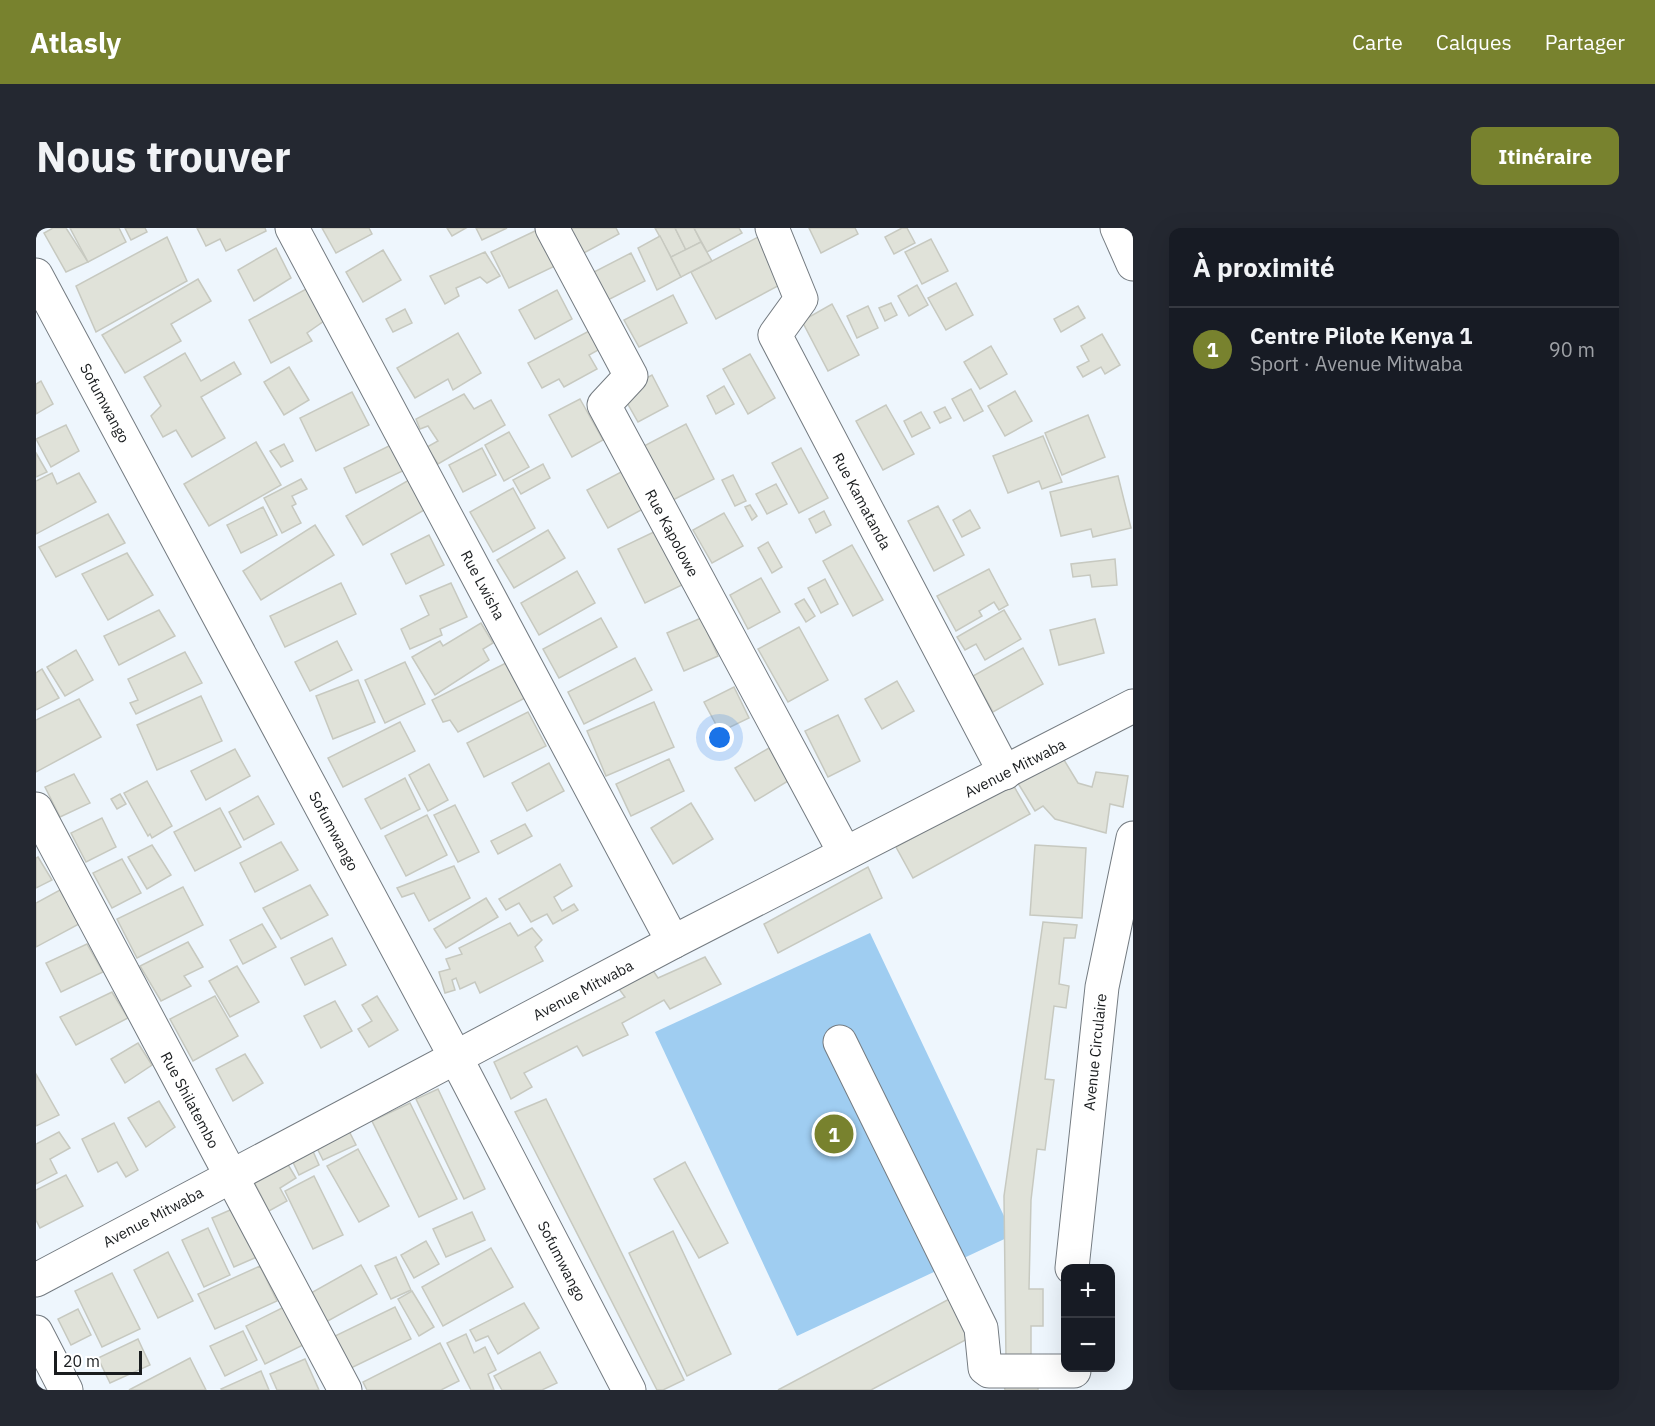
<!DOCTYPE html>
<html lang="fr">
<head>
<meta charset="utf-8">
<style>
	:root { --surface:#171b24; --page:#242831; --text:#f1f3f6; --muted:#9ea1a6; --line:#363941; --accent:#78822e }
	body { margin:0; font-family:"IBM Plex Sans",sans-serif; background:var(--page); color:var(--text) }
	.controls { position:absolute; right:18px; bottom:18px; display:grid; overflow:hidden; border-radius:12px; box-shadow:0 6px 24px #0002 }
	.controls button { width:54px; height:54px; display:grid; place-items:center; padding:0; border:0; border-bottom:2px solid var(--line); background:var(--surface); color:var(--text); font:30px sans-serif }
	.scale { position:absolute; left:18px; bottom:15px; width:88px; box-sizing:border-box; padding-left:6px; border:3px solid #191c1e; border-top:0; font-size:16px; line-height:21px; white-space:nowrap; color:#191c1e; -webkit-text-stroke:4px #fff; paint-order:stroke }
	.you { position:absolute; left:684px; top:510px; width:21px; height:21px; margin:-15px; border:4px solid #fff; border-radius:50%; background:#1a73e8; box-shadow:0 0 0 9px #1a73e833 }
	.badge { display:grid; place-items:center; width:39px; height:39px; border-radius:50%; background:var(--accent); color:#fff; font-size:20px; font-weight:700 }
	.pin { position:absolute; translate:-50% -50%; border:3px solid #fff; box-shadow:0 2px 6px #0006 }
	.list { margin:0; padding:0; list-style:none }
	h2 { display:flex; justify-content:space-between; align-items:center; height:78px; margin:0; padding:0 24px; font-size:26px }
	h2 small { font-size:20px; font-weight:400; color:var(--muted) }
	.list li { display:grid; grid-template-columns:39px 1fr auto; gap:18px; align-items:center; box-sizing:border-box; height:84px; padding:0 24px; border-top:2px solid var(--line) }
	.list b { display:block; font-size:22px; white-space:nowrap }
	.list p { margin:0; font-size:20px; white-space:nowrap; color:var(--muted) }
	.list em { font-size:20px; font-style:normal; color:var(--muted) }
	.map { position:relative; flex:none; width:1097px; height:1162px; overflow:hidden; border-radius:12px }
	header { display:flex; align-items:center; gap:36px; box-sizing:border-box; height:84px; padding:0 30px; background:var(--accent); color:#fff }
	header strong { font-size:28px }
	nav { display:flex; gap:33px; margin-inline-start:auto; font-size:21px }
	.intro { display:flex; align-items:center; justify-content:space-between; box-sizing:border-box; height:144px; padding:0 36px }
	h1 { margin:0; font-size:42px }
	.button { padding:15px 27px; border-radius:12px; background:var(--accent); color:#fff; font-size:21px; font-weight:700 }
	main { display:flex; gap:36px; padding:0 36px }
	aside { flex:1; background:var(--surface); border-radius:12px; box-shadow:0 6px 24px #0002 }
	.map>svg:first-child { display:block }
	.green { fill:#9fcdf1 }
	.building { fill:#e0e2d9; stroke:#c7c9c0; stroke-width:1.5 }
	.lines { fill:none; stroke-linecap:round; stroke-linejoin:round }
	.minor-casing { stroke:#747b81; stroke-width:35 }
	.minor { stroke:#fff; stroke-width:33 }
	.labels { text-anchor:middle; dominant-baseline:central; stroke-width:5; stroke-linejoin:round; paint-order:stroke }
	.street-label { font-size:15px; fill:#191c1e; stroke:#fff }
</style>
</head>
<body>
<header>
<strong>Atlasly</strong>
<nav><a>Carte</a><a>Calques</a><a>Partager</a></nav>
</header>
<div class="intro"><h1>Nous trouver</h1><a class="button">Itinéraire</a></div>
<main>
<div class="map">
<svg width="1097" height="1162" viewBox="0 0 1097 1162">
	<rect width="100%" height="100%" fill="#eef6fd"/>
	<path class="green" d="M 834,705 L 977,1007 L 761,1108 L 619,804 Z"/>
	<g class="building">
		<path d="M 17,0 L 30,0 L 52,34 L 30,44 L 8,5 Z"/>
		<path d="M 34,0 L 83,0 L 90,14 L 52,34 Z"/>
		<path d="M 89,0 L 109,0 L 111,4 L 95,12 Z"/>
		<path d="M 161,0 L 229,0 L 230,3 L 190,23 L 184,11 L 170,18 Z"/>
		<path d="M 286,0 L 333,0 L 336,6 L 300,25 Z"/>
		<path d="M 411,0 L 430,0 L 416,8 Z"/>
		<path d="M 440,0 L 471,0 L 446,12 Z"/>
		<path d="M 531,0 L 580,0 L 583,6 L 546,26 Z"/>
		<path d="M 619,0 L 639,0 L 650,22 L 635,29 Z"/>
		<path d="M 639,0 L 658,0 L 665,14 L 650,22 Z"/>
		<path d="M 658,0 L 703,0 L 706,5 L 671,24 Z"/>
		<path d="M 773,0 L 819,0 L 822,6 L 785,25 Z"/>
		<path d="M 866,0 L 871,0 L 879,15 L 858,26 L 849,9 Z"/>
		<path d="M 501,2 L 519,38 L 473,60 L 455,24 Z"/>
		<path d="M 728,6 L 753,52 L 680,91 L 655,44 Z"/>
		<path d="M 624,8 L 645,49 L 621,62 L 602,20 Z"/>
		<path d="M 131,9 L 151,53 L 60,104 L 40,58 Z"/>
		<path d="M 895,11 L 912,43 L 886,56 L 869,24 Z"/>
		<path d="M 665,14 L 676,33 L 645,49 L 635,29 Z"/>
		<path d="M 240,20 L 255,50 L 218,73 L 202,42 Z"/>
		<path d="M 347,22 L 365,52 L 327,74 L 310,44 Z"/>
		<path d="M 449,24 L 464,48 L 451,55 L 444,49 L 420,60 L 423,68 L 409,76 L 394,48 Z"/>
		<path d="M 595,25 L 609,53 L 570,73 L 556,45 Z"/>
		<path d="M 162,51 L 175,73 L 135,96 L 145,113 L 89,145 L 66,107 Z"/>
		<path d="M 920,55 L 937,87 L 910,102 L 892,70 Z"/>
		<path d="M 881,57 L 892,77 L 873,88 L 862,68 Z"/>
		<path d="M 272,60 L 288,93 L 271,105 L 276,113 L 235,135 L 213,92 Z"/>
		<path d="M 521,62 L 536,91 L 499,111 L 483,82 Z"/>
		<path d="M 637,67 L 651,95 L 603,119 L 588,92 Z"/>
		<path d="M 855,75 L 861,87 L 849,93 L 843,80 Z"/>
		<path d="M 796,76 L 823,127 L 792,143 L 766,93 Z"/>
		<path d="M 832,78 L 842,100 L 821,110 L 811,88 Z"/>
		<path d="M 1042,78 L 1049,90 L 1025,104 L 1018,91 Z"/>
		<path d="M 369,81 L 376,95 L 357,104 L 350,91 Z"/>
		<path d="M 555,102 L 564,121 L 553,127 L 561,141 L 528,159 L 523,151 L 506,160 L 492,135 Z"/>
		<path d="M 422,105 L 445,145 L 417,162 L 412,151 L 379,170 L 361,140 Z"/>
		<path d="M 1066,106 L 1084,137 L 1069,146 L 1065,139 L 1047,149 L 1041,139 L 1053,133 L 1045,118 Z"/>
		<path d="M 955,118 L 971,146 L 944,161 L 928,134 Z"/>
		<path d="M 149,125 L 165,153 L 198,134 L 205,146 L 165,169 L 189,210 L 156,229 L 140,202 L 127,209 L 115,188 L 125,178 L 108,149 Z"/>
		<path d="M 714,126 L 739,170 L 712,186 L 687,141 Z"/>
		<path d="M 253,139 L 273,172 L 248,187 L 228,154 Z"/>
		<path d="M 616,147 L 632,178 L 602,194 L 585,164 Z"/>
		<path d="M 5,153 L 17,176 L 0,186 L 0,156 Z"/>
		<path d="M 688,158 L 698,176 L 680,186 L 671,168 Z"/>
		<path d="M 935,161 L 947,183 L 928,193 L 916,171 Z"/>
		<path d="M 979,163 L 996,193 L 969,208 L 952,178 Z"/>
		<path d="M 316,164 L 333,197 L 280,223 L 264,190 Z"/>
		<path d="M 428,166 L 438,181 L 455,172 L 469,197 L 402,236 L 391,219 L 402,213 L 392,198 L 384,201 L 380,191 Z"/>
		<path d="M 544,171 L 567,212 L 536,229 L 513,187 Z"/>
		<path d="M 850,177 L 878,226 L 847,242 L 820,193 Z"/>
		<path d="M 909,179 L 915,190 L 904,195 L 898,184 Z"/>
		<path d="M 885,184 L 894,200 L 876,209 L 868,193 Z"/>
		<path d="M 1052,187 L 1069,229 L 1026,247 L 1009,205 Z"/>
		<path d="M 650,196 L 678,251 L 637,272 L 608,218 Z"/>
		<path d="M 30,197 L 43,223 L 15,239 L 0,211 Z"/>
		<path d="M 473,204 L 493,239 L 468,253 L 449,217 Z"/>
		<path d="M 1007,208 L 1026,254 L 1006,261 L 1003,253 L 972,265 L 957,228 Z"/>
		<path d="M 220,214 L 245,257 L 173,298 L 148,256 Z"/>
		<path d="M 361,214 L 373,240 L 320,265 L 308,240 Z"/>
		<path d="M 248,216 L 257,233 L 245,239 L 234,223 Z"/>
		<path d="M 446,220 L 460,247 L 427,264 L 413,237 Z"/>
		<path d="M 765,220 L 792,270 L 763,285 L 736,235 Z"/>
		<path d="M 0,225 L 11,244 L 0,249 Z"/>
		<path d="M 507,236 L 514,250 L 485,266 L 477,252 Z"/>
		<path d="M 587,243 L 607,281 L 572,300 L 551,262 Z"/>
		<path d="M 16,245 L 21,256 L 43,245 L 60,274 L 0,306 L 0,253 Z"/>
		<path d="M 697,247 L 710,273 L 699,278 L 686,252 Z"/>
		<path d="M 1082,248 L 1095,300 L 1057,309 L 1055,301 L 1025,308 L 1014,264 Z"/>
		<path d="M 265,251 L 271,261 L 256,268 L 260,276 L 256,278 L 265,295 L 246,305 L 228,270 Z"/>
		<path d="M 373,252 L 390,281 L 327,317 L 310,288 Z"/>
		<path d="M 740,256 L 751,276 L 731,286 L 720,266 Z"/>
		<path d="M 477,260 L 499,300 L 457,324 L 434,284 Z"/>
		<path d="M 714,277 L 721,288 L 716,292 L 709,279 Z"/>
		<path d="M 902,278 L 928,327 L 898,343 L 872,293 Z"/>
		<path d="M 227,279 L 241,307 L 205,325 L 191,297 Z"/>
		<path d="M 934,282 L 944,300 L 926,309 L 917,292 Z"/>
		<path d="M 788,283 L 795,297 L 780,305 L 773,291 Z"/>
		<path d="M 688,285 L 707,318 L 676,335 L 657,302 Z"/>
		<path d="M 72,286 L 89,315 L 20,349 L 3,319 Z"/>
		<path d="M 279,297 L 298,327 L 225,372 L 207,343 Z"/>
		<path d="M 512,302 L 529,330 L 478,360 L 461,332 Z"/>
		<path d="M 622,302 L 648,356 L 609,375 L 582,321 Z"/>
		<path d="M 393,307 L 408,337 L 370,356 L 355,326 Z"/>
		<path d="M 732,314 L 746,339 L 736,345 L 722,320 Z"/>
		<path d="M 816,317 L 847,372 L 817,388 L 787,333 Z"/>
		<path d="M 91,325 L 117,367 L 72,392 L 46,346 Z"/>
		<path d="M 1079,331 L 1081,357 L 1056,359 L 1054,347 L 1037,349 L 1035,336 Z"/>
		<path d="M 953,341 L 972,377 L 963,382 L 958,374 L 943,383 L 946,388 L 920,403 L 901,368 Z"/>
		<path d="M 541,343 L 559,375 L 503,407 L 485,375 Z"/>
		<path d="M 725,350 L 744,384 L 712,401 L 694,367 Z"/>
		<path d="M 789,351 L 802,376 L 785,385 L 772,360 Z"/>
		<path d="M 305,355 L 320,386 L 249,419 L 234,388 Z"/>
		<path d="M 415,355 L 431,389 L 404,401 L 406,407 L 374,421 L 365,401 L 393,387 L 384,368 Z"/>
		<path d="M 768,371 L 779,388 L 770,394 L 759,376 Z"/>
		<path d="M 123,382 L 139,408 L 83,437 L 68,408 Z"/>
		<path d="M 968,382 L 985,411 L 949,432 L 940,416 L 929,422 L 921,409 Z"/>
		<path d="M 565,390 L 581,419 L 523,450 L 507,421 Z"/>
		<path d="M 665,390 L 682,428 L 648,443 L 631,405 Z"/>
		<path d="M 1059,391 L 1068,425 L 1023,437 L 1014,402 Z"/>
		<path d="M 445,395 L 457,415 L 447,421 L 453,432 L 399,467 L 376,429 L 404,413 L 407,418 Z"/>
		<path d="M 763,399 L 792,452 L 752,474 L 722,421 Z"/>
		<path d="M 301,413 L 316,442 L 274,463 L 259,434 Z"/>
		<path d="M 987,420 L 1007,456 L 957,484 L 937,448 Z"/>
		<path d="M 40,422 L 57,452 L 29,468 L 11,439 Z"/>
		<path d="M 149,424 L 166,455 L 100,486 L 94,475 L 102,472 L 92,451 Z"/>
		<path d="M 599,430 L 616,462 L 548,496 L 532,464 Z"/>
		<path d="M 369,434 L 389,476 L 349,495 L 329,452 Z"/>
		<path d="M 470,435 L 491,469 L 422,504 L 414,492 L 407,494 L 396,472 Z"/>
		<path d="M 6,441 L 23,470 L 0,482 L 0,445 Z"/>
		<path d="M 322,452 L 339,494 L 297,511 L 280,468 Z"/>
		<path d="M 861,453 L 878,483 L 846,501 L 829,471 Z"/>
		<path d="M 698,459 L 713,490 L 684,504 L 668,474 Z"/>
		<path d="M 165,468 L 186,513 L 121,542 L 101,497 Z"/>
		<path d="M 43,471 L 65,509 L 0,544 L 0,492 Z"/>
		<path d="M 618,474 L 638,519 L 570,548 L 551,503 Z"/>
		<path d="M 492,484 L 510,518 L 448,549 L 431,515 Z"/>
		<path d="M 802,487 L 824,533 L 792,549 L 769,503 Z"/>
		<path d="M 364,494 L 379,523 L 307,559 L 292,530 Z"/>
		<path d="M 733,520 L 752,553 L 719,573 L 699,540 Z"/>
		<path d="M 199,521 L 214,548 L 170,572 L 155,543 Z"/>
		<path d="M 1025,527 L 1042,555 L 1056,559 L 1060,544 L 1092,548 L 1087,579 L 1074,576 L 1070,605 L 1019,591 L 1007,578 L 999,583 L 980,552 Z"/>
		<path d="M 633,531 L 648,563 L 595,588 L 580,556 Z"/>
		<path d="M 513,535 L 528,563 L 491,583 L 476,555 Z"/>
		<path d="M 393,536 L 412,572 L 392,583 L 373,547 Z"/>
		<path d="M 38,546 L 54,575 L 24,589 L 9,559 Z"/>
		<path d="M 369,550 L 384,581 L 345,601 L 329,571 Z"/>
		<path d="M 111,553 L 136,598 L 116,610 L 114,606 L 112,608 L 88,565 Z"/>
		<path d="M 976,555 L 994,586 L 877,650 L 860,619 Z"/>
		<path d="M 84,566 L 90,576 L 81,581 L 75,571 Z"/>
		<path d="M 222,568 L 238,596 L 208,612 L 193,584 Z"/>
		<path d="M 655,575 L 677,611 L 637,636 L 615,600 Z"/>
		<path d="M 419,577 L 443,624 L 422,634 L 398,587 Z"/>
		<path d="M 184,580 L 205,619 L 159,643 L 138,604 Z"/>
		<path d="M 391,587 L 411,627 L 370,648 L 349,608 Z"/>
		<path d="M 66,590 L 80,619 L 50,634 L 35,605 Z"/>
		<path d="M 489,596 L 496,608 L 462,626 L 455,613 Z"/>
		<path d="M 245,614 L 262,642 L 219,664 L 204,635 Z"/>
		<path d="M 116,617 L 135,647 L 111,661 L 92,629 Z"/>
		<path d="M 999,617 L 1050,620 L 1046,690 L 994,687 Z"/>
		<path d="M 2,629 L 16,652 L 0,660 L 0,630 Z"/>
		<path d="M 86,631 L 105,665 L 76,680 L 57,645 Z"/>
		<path d="M 524,636 L 536,658 L 518,669 L 526,683 L 538,676 L 542,682 L 517,696 L 511,686 L 495,694 L 483,675 L 470,682 L 463,671 Z"/>
		<path d="M 418,638 L 434,670 L 393,693 L 378,665 L 366,669 L 361,660 Z"/>
		<path d="M 832,639 L 846,670 L 742,725 L 728,696 Z"/>
		<path d="M 274,657 L 292,687 L 245,711 L 227,680 Z"/>
		<path d="M 147,659 L 167,697 L 101,730 L 81,691 Z"/>
		<path d="M 24,662 L 43,696 L 0,719 L 0,675 Z"/>
		<path d="M 450,670 L 462,689 L 410,720 L 398,701 Z"/>
		<path d="M 1007,694 L 1041,697 L 1039,710 L 1028,710 L 1023,756 L 1033,758 L 1030,780 L 1018,778 L 1009,851 L 1018,852 L 1009,922 L 1001,921 L 995,972 L 993,1061 L 1007,1061 L 1007,1098 L 995,1098 L 995,1131 L 970,1132 L 968,968 Z"/>
		<path d="M 474,695 L 482,708 L 496,700 L 506,712 L 499,719 L 507,733 L 444,765 L 439,754 L 424,761 L 420,750 L 416,752 L 419,762 L 409,765 L 403,744 L 414,741 L 410,731 L 426,726 L 423,720 Z"/>
		<path d="M 226,696 L 240,719 L 207,736 L 194,712 Z"/>
		<path d="M 296,710 L 310,737 L 269,757 L 255,730 Z"/>
		<path d="M 152,714 L 167,739 L 148,748 L 155,758 L 125,773 L 104,738 Z"/>
		<path d="M 51,716 L 67,744 L 25,764 L 10,735 Z"/>
		<path d="M 669,729 L 685,756 L 634,781 L 628,772 L 586,795 L 592,807 L 547,828 L 541,818 L 488,845 L 496,859 L 475,871 L 458,834 L 589,769 L 583,761 L 616,741 L 622,750 Z"/>
		<path d="M 201,738 L 223,774 L 194,789 L 173,753 Z"/>
		<path d="M 76,764 L 92,790 L 40,817 L 24,789 Z"/>
		<path d="M 179,768 L 202,808 L 157,833 L 134,791 Z"/>
		<path d="M 341,768 L 362,802 L 333,819 L 322,801 L 336,793 L 326,777 Z"/>
		<path d="M 299,773 L 316,803 L 285,820 L 268,788 Z"/>
		<path d="M 102,815 L 116,837 L 89,855 L 75,831 Z"/>
		<path d="M 209,826 L 227,855 L 197,873 L 180,841 Z"/>
		<path d="M 0,846 L 23,887 L 0,898 Z"/>
		<path d="M 402,861 L 449,961 L 428,971 L 380,871 Z"/>
		<path d="M 510,871 L 648,1152 L 627,1162 L 621,1162 L 479,884 Z"/>
		<path d="M 123,873 L 139,899 L 110,919 L 92,890 Z"/>
		<path d="M 374,875 L 421,971 L 383,989 L 336,893 Z"/>
		<path d="M 78,895 L 102,942 L 90,949 L 81,934 L 62,944 L 46,911 Z"/>
		<path d="M 313,903 L 320,917 L 287,932 L 280,918 Z"/>
		<path d="M 23,904 L 34,920 L 14,931 L 21,945 L 0,956 L 0,916 Z"/>
		<path d="M 276,921 L 283,937 L 263,947 L 255,930 Z"/>
		<path d="M 322,921 L 353,978 L 323,994 L 291,938 Z"/>
		<path d="M 649,934 L 692,1015 L 663,1030 L 618,951 Z"/>
		<path d="M 251,935 L 260,950 L 244,960 L 251,973 L 233,983 L 217,952 Z"/>
		<path d="M 30,947 L 47,978 L 4,1000 L 0,992 L 0,962 Z"/>
		<path d="M 278,948 L 307,1007 L 277,1021 L 249,963 Z"/>
		<path d="M 201,979 L 223,1028 L 198,1039 L 176,990 Z"/>
		<path d="M 436,984 L 449,1012 L 410,1029 L 397,1001 Z"/>
		<path d="M 172,1000 L 194,1047 L 168,1059 L 146,1012 Z"/>
		<path d="M 637,1003 L 695,1126 L 651,1148 L 593,1025 Z"/>
		<path d="M 390,1013 L 403,1036 L 378,1050 L 365,1027 Z"/>
		<path d="M 455,1020 L 477,1059 L 407,1098 L 386,1059 Z"/>
		<path d="M 132,1024 L 157,1073 L 122,1090 L 98,1042 Z"/>
		<path d="M 360,1029 L 375,1062 L 355,1071 L 339,1038 Z"/>
		<path d="M 325,1037 L 341,1066 L 290,1094 L 275,1065 Z"/>
		<path d="M 224,1038 L 241,1073 L 179,1101 L 162,1066 Z"/>
		<path d="M 76,1045 L 104,1101 L 66,1119 L 39,1063 Z"/>
		<path d="M 376,1063 L 398,1099 L 383,1108 L 362,1071 Z"/>
		<path d="M 917,1069 L 937,1108 L 835,1162 L 742,1162 Z"/>
		<path d="M 488,1075 L 503,1100 L 462,1126 L 452,1108 L 440,1113 L 434,1102 Z"/>
		<path d="M 248,1079 L 267,1117 L 229,1136 L 210,1098 Z"/>
		<path d="M 359,1079 L 375,1111 L 315,1140 L 299,1108 Z"/>
		<path d="M 42,1081 L 55,1107 L 35,1117 L 22,1091 Z"/>
		<path d="M 207,1103 L 221,1132 L 189,1148 L 174,1118 Z"/>
		<path d="M 430,1106 L 438,1125 L 449,1119 L 460,1142 L 452,1146 L 458,1162 L 435,1162 L 411,1115 Z"/>
		<path d="M 102,1111 L 114,1137 L 74,1155 L 62,1130 Z"/>
		<path d="M 404,1115 L 423,1153 L 405,1162 L 331,1162 L 327,1154 Z"/>
		<path d="M 504,1124 L 521,1155 L 506,1162 L 466,1162 L 458,1148 Z"/>
		<path d="M 154,1130 L 170,1162 L 93,1162 Z"/>
		<path d="M 269,1131 L 283,1162 L 241,1162 L 234,1146 Z"/>
		<path d="M 225,1143 L 233,1162 L 186,1162 L 185,1161 Z"/>
		<path d="M 968,1156 L 1002,1156 L 1002,1162 L 969,1162 Z"/>
	</g>
	<g class="lines">
		<g class="minor-casing">
			<g id="minor">
				<path d="M 256,0 L 637,714"/>
				<path d="M 516,0 L 595,148 L 568,177 L 804,616"/>
				<path d="M 736,0 L 765,71 L 739,107 L 969,545"/>
				<path d="M 1081,0 L 1097,36"/>
				<path d="M 0,47 L 420,830 L 593,1162"/>
				<path d="M 0,581 L 309,1162"/>
				<path d="M 804,814 L 945,1100 L 949,1140 L 953,1143 L 1038,1143"/>
				<path d="M 1036,1040 L 1066,759 L 1097,610"/>
				<path d="M 0,1052 L 637,714 L 1097,478"/>
				<path d="M 0,1104 L 30,1162"/>
			</g>
		</g>
		<use href="#minor" class="minor"/>
	</g>
	<g class="labels">
		<g class="street-label">
			<text transform="translate(69 175) rotate(62)">Sofumwango</text>
			<text transform="translate(826 273) rotate(62)">Rue Kamatanda</text>
			<text transform="translate(636 305) rotate(62)">Rue Kapolowe</text>
			<text transform="translate(447 357) rotate(62)">Rue Lwisha</text>
			<text transform="translate(979 540) rotate(-27)">Avenue Mitwaba</text>
			<text transform="translate(298 603) rotate(62)">Sofumwango</text>
			<text transform="translate(547 762) rotate(-28)">Avenue Mitwaba</text>
			<text transform="translate(1059 824) rotate(-84)">Avenue Circulaire</text>
			<text transform="translate(154 872) rotate(62)">Rue Shilatembo</text>
			<text transform="translate(117 989) rotate(-28)">Avenue Mitwaba</text>
			<text transform="translate(526 1033) rotate(63)">Sofumwango</text>
		</g>
	</g>
</svg>
<div class="controls">
<button>+</button>
<button>−</button>
</div>
<div class="scale">20 m</div>
<div class="you"></div>
<div class="pin badge" style="left:798px;top:906px">1</div>
</div>
<aside>
<h2>À proximité<small></small></h2>
<ul class="list">
<li><span class="badge">1</span><div><b>Centre Pilote Kenya 1</b><p>Sport · Avenue Mitwaba</p></div><em>90 m</em></li>
</ul>
</aside>
</main>
</body>
</html>
